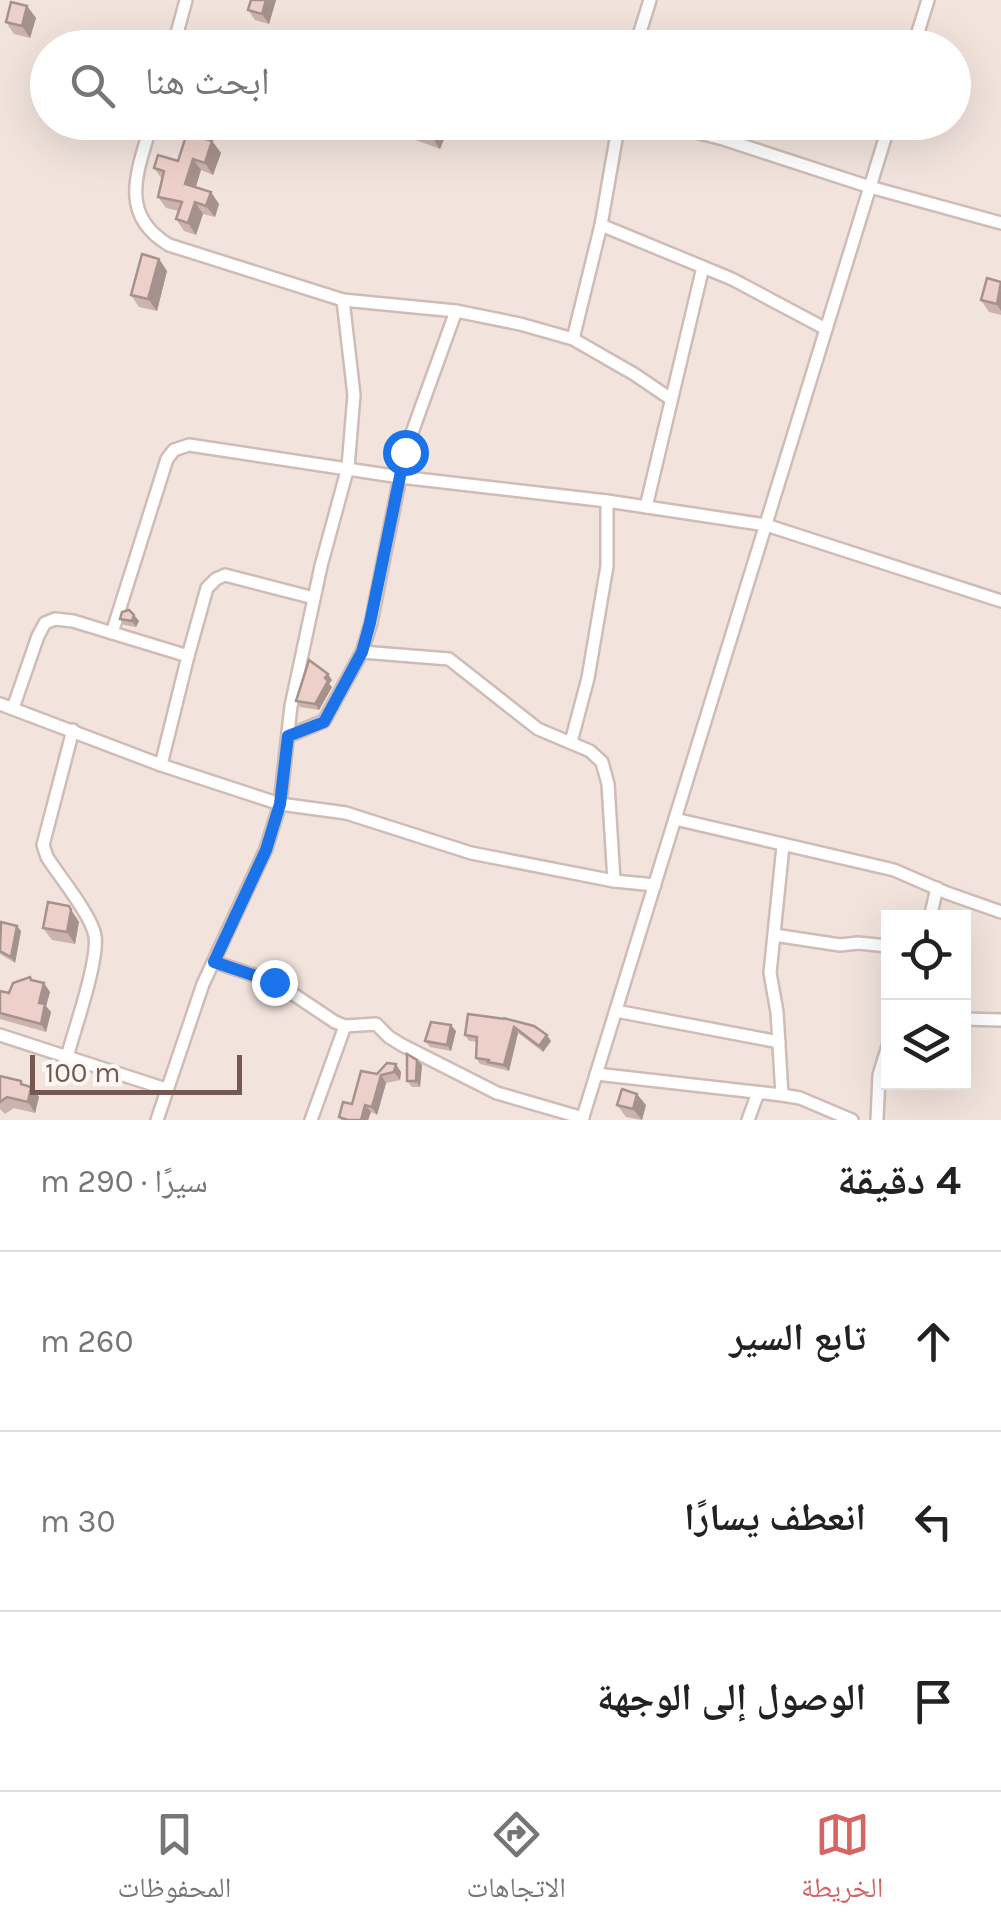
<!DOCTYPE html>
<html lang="ar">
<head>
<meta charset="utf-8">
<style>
	:root { --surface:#fff; --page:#f2f2f2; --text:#222; --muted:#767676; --line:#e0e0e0; --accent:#d56563 }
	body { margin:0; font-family:Karla,"Noto Naskh Arabic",sans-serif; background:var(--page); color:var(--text); direction:rtl }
	.controls { position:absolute; right:30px; bottom:30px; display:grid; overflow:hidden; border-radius:0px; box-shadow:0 10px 40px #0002 }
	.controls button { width:90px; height:90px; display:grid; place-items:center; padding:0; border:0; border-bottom:2px solid var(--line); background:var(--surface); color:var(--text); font:50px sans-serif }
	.scale { position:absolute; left:30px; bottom:25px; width:212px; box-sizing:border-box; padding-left:10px; border:5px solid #755852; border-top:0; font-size:28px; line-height:35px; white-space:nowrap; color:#755852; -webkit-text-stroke:8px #fef8f4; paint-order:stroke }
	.stop { position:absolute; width:30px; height:30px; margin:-22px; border:8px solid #1a73e8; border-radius:50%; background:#fff }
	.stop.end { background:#1a73e8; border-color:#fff; box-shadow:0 2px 10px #0008 }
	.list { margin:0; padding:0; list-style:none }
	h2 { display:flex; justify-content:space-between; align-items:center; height:130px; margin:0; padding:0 40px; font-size:42px }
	h2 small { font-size:32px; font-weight:400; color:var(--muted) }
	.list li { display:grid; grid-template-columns:65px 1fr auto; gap:30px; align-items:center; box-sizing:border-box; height:180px; padding:0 40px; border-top:2px solid var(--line) }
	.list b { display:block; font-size:38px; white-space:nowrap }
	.list em { font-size:32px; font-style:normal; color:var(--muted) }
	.icon { flex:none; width:55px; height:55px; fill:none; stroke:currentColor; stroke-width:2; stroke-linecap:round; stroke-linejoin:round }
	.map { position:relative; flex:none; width:1001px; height:1120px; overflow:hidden; direction:ltr }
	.search { position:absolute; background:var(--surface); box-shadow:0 10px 40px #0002; left:30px; right:30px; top:30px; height:110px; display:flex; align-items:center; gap:25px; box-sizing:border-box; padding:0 35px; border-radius:55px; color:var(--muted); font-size:38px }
	.sheet { height:670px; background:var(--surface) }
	nav { display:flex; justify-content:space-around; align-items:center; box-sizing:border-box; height:140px; border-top:2px solid var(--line); background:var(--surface); font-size:28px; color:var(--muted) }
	nav a { display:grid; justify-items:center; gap:5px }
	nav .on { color:var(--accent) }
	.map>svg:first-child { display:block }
	.residential { fill:#f2e4dd; fill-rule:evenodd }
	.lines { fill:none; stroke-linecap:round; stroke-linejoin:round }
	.minor-casing { stroke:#cfbcb6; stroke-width:16 }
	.minor { stroke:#fff; stroke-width:11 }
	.wall { fill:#ccb3ad }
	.shaded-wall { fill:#a6928d }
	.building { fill:#edd0c9; stroke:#a6928d; stroke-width:2.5 }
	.route { stroke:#1a73e8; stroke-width:12 }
</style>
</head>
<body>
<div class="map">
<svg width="1001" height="1120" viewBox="0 0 1001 1120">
	<rect width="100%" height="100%" fill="#fbf3ee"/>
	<path class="residential" d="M 0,0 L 1001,0 L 1001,1120 L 0,1120 ZM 48,48 L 954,48 L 954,122 L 48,122 ZM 888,918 L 964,918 L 964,1082 L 888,1082 Z"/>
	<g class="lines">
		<g class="minor-casing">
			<g id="minor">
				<path d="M 173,48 L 186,0"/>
				<path d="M 635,48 L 650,0"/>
				<path d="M 913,48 L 928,0"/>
				<path d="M 152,122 C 138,170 117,214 169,245 L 343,300 L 354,395 L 348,467 L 321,566 L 291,706 L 280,804 L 266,849 L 203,984 L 157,1120"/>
				<path d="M 657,122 L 723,139 L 870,187 L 1001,223"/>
				<path d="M 601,225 L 732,279 L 826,329"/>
				<path d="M 343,300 L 456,311 L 520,324 L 573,339 L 634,374 L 671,399"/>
				<path d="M 573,339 L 601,225 L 619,122"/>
				<path d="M 646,507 L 703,267"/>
				<path d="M 112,633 L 167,459 L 174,450 L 189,445 L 400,477 L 607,501 L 766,525 L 1001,601"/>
				<path d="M 362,652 L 449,659 L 538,729 L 590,751 L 602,762 L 608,784 L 614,881"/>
				<path d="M 0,704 L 161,765 L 280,804 L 346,813 L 471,853 L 614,881 L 655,885"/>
				<path d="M 13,708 L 38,636 L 45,623 L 55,619 L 73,621 L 188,656"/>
				<path d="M 288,736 L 324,721 L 362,652 L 371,623 L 405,452 L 456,311"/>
				<path d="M 571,742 L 588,678 L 607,566 L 607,501"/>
				<path d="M 161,765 L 188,656 L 207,588 L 216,579 L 225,575 L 314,598"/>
				<path d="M 675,819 L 894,870 L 947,893 L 1001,912"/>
				<path d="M 930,918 L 937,888"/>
				<path d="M 774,935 L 840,945 L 858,943 L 888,946"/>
				<path d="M 214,962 L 275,982 L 335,1022 L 345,1026 L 376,1024 L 389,1037 L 402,1045 L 497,1093 L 583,1118"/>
				<path d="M 616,1011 L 779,1042"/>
				<path d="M 964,1019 L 1001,1020"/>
				<path d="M 0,1035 L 166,1089"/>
				<path d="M 67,1057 C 74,1031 99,960 95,936 C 92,916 59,876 47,857 L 43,845 L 73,730"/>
				<path d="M 596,1074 L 782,1095 L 800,1098 L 852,1120"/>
				<path d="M 782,1095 L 777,1012 L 770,973 L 783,846"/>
				<path d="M 311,1120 L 345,1026"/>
				<path d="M 582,1120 L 890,122"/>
				<path d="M 748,1120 L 758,1093"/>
				<path d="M 877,1120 L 879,1075 L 888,1046"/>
			</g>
		</g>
		<use href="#minor" class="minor"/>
	</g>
	<g class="wall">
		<path d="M 276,0 L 269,24 L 255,20 L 248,10 Z"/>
		<path d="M 27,6 L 36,18 L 30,38 L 14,34 L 6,22 Z"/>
		<path d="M 276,122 L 294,122 L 293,129 Z"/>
		<path d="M 395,122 L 451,122 L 440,149 L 413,139 L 404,126 Z"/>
		<path d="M 212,141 L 221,153 L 213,175 L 201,170 L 196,187 L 219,204 L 215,217 L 203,214 L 196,235 L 184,231 L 176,219 L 179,211 L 166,208 L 158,197 L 162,179 L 154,168 L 178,161 Z"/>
		<path d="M 159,259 L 167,271 L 157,311 L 139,307 L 131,295 Z"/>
		<path d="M 1001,282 L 1001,315 L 989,312 L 981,300 Z"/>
		<path d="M 134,615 L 139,621 L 136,627 L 124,625 L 120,619 Z"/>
		<path d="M 332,680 L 329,684 L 332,687 L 319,710 L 300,707 L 296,701 Z"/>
		<path d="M 69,906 L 79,922 L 75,944 L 52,940 L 43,928 Z"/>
		<path d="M 0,926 L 21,931 L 15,963 L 0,954 Z"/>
		<path d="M 33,981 L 50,992 L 46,1006 L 51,1012 L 46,1032 L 0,1019 L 0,991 L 9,993 Z"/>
		<path d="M 505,1019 L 551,1041 L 543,1052 L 518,1033 L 509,1071 L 480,1064 L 476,1058 L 477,1042 L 469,1041 L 465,1035 Z"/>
		<path d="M 456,1031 L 451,1051 L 430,1047 L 425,1041 Z"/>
		<path d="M 417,1060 L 422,1065 L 420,1087 L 412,1087 L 407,1081 Z"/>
		<path d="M 401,1072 L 400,1080 L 386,1083 L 377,1115 L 371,1112 L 368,1120 L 341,1120 L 339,1117 L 377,1074 Z"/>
		<path d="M 0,1076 L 21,1081 L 24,1085 L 31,1087 L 39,1097 L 35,1113 L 14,1108 L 5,1114 L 0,1109 Z"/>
		<path d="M 617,1105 L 646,1105 L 642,1120 L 626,1117 Z"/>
	</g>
	<g class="shaded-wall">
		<path d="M 266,0 L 276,0 L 269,24 L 262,14 Z"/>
		<path d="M 27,6 L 36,18 L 30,38 L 22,26 Z"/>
		<path d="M 434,122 L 451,122 L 440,149 L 430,134 Z"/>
		<path d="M 212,141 L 221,153 L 213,175 L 205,163 Z"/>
		<path d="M 193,159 L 201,170 L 193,195 L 185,184 Z"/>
		<path d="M 211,192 L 219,204 L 215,217 L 206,206 Z"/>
		<path d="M 195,202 L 203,214 L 196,235 L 188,223 Z"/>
		<path d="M 159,259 L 167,271 L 157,311 L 148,299 Z"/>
		<path d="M 1001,288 L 1001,311 L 997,304 Z"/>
		<path d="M 134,615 L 139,621 L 136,627 L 132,621 Z"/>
		<path d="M 328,674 L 332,680 L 329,684 L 332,687 L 319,710 L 315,704 Z"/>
		<path d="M 71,910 L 79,922 L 75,944 L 67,932 Z"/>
		<path d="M 17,926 L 21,931 L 15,963 L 11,957 Z"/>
		<path d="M 44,983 L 50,992 L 46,1006 L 51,1012 L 46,1032 L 41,1024 L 39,1003 Z"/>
		<path d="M 451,1025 L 456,1031 L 451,1051 L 447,1045 Z"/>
		<path d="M 514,1027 L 518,1033 L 509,1071 L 504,1065 Z"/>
		<path d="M 547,1035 L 551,1041 L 543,1052 L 539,1046 Z"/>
		<path d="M 417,1060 L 422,1065 L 420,1087 L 416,1081 Z"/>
		<path d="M 396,1064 L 401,1072 L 400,1080 L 394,1072 Z"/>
		<path d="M 381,1075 L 386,1083 L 377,1115 L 372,1107 Z"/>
		<path d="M 31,1087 L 39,1097 L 35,1113 L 28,1102 Z"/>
		<path d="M 637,1094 L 646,1105 L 642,1120 L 633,1109 Z"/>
		<path d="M 365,1105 L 371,1112 L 368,1120 L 361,1120 Z"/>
	</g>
	<g class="building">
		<path d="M 251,0 L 266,0 L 262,14 L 248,10 Z"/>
		<path d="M 11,2 L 27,6 L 22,26 L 6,22 Z"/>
		<path d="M 271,37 L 273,37 L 274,48 L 268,48 Z"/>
		<path d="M 193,39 L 202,42 L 200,48 L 190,48 Z"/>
		<path d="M 411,40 L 426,44 L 426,48 L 409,48 Z"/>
		<path d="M 402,122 L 434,122 L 430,134 Z"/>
		<path d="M 187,133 L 212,141 L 205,163 L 193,159 L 185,184 L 211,192 L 206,206 L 195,202 L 188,223 L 176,219 L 182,202 L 158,197 L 164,171 L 154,168 L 158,155 L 178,161 Z"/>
		<path d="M 142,254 L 159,259 L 148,299 L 131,295 Z"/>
		<path d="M 987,278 L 1001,282 L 997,304 L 981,300 Z"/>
		<path d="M 129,610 L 134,615 L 132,621 L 120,619 L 122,612 Z"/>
		<path d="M 309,660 L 328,674 L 325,678 L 328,681 L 315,704 L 296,701 Z"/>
		<path d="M 48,902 L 69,906 L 71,910 L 67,932 L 43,928 Z"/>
		<path d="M 1,922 L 17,926 L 11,957 L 0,951 Z"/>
		<path d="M 30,977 L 31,980 L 44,983 L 39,1003 L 45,1004 L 41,1024 L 0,1013 L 0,991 L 9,993 L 13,983 Z"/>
		<path d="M 468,1014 L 505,1019 L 503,1018 L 534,1026 L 547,1035 L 539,1046 L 514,1027 L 504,1065 L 488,1062 L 489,1060 L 476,1058 L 477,1037 L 465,1035 Z"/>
		<path d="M 431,1022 L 451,1025 L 447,1045 L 425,1041 Z"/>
		<path d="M 407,1054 L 417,1060 L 416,1081 L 407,1081 Z"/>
		<path d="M 387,1063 L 396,1064 L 394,1072 L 381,1075 L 372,1107 L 365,1105 L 361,1120 L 348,1120 L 339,1117 L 343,1102 L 352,1104 L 361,1071 L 377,1074 Z"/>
		<path d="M 0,1076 L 21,1081 L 21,1084 L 31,1087 L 28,1102 L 7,1097 L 0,1102 Z"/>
		<path d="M 622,1089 L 637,1094 L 633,1109 L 617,1105 Z"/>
	</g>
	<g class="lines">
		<path class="route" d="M 274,982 L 214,962 L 266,850 L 280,804 L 288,736 L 324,722 L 362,652 L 370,623 L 405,452"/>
	</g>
</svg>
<div class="controls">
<button><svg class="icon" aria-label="locate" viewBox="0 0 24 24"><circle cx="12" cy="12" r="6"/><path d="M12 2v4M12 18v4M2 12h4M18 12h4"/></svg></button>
<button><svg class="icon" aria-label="layers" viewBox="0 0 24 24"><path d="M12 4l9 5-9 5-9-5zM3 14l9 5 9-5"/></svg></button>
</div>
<div class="scale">100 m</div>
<div class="stop" style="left:405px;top:452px"></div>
<div class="stop end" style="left:274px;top:982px"></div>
<div class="search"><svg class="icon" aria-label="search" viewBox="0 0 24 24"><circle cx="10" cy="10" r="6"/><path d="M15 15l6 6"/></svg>ابحث هنا</div>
</div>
<section class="sheet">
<h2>4 دقيقة<small>سيرًا · 290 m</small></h2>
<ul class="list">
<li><svg class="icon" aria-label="ahead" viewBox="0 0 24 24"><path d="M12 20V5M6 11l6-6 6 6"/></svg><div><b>تابع السير</b></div><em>260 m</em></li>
<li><svg class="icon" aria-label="left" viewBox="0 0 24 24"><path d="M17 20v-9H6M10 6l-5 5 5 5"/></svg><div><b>انعطف يسارًا</b></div><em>30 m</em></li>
<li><svg class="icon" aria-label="arrive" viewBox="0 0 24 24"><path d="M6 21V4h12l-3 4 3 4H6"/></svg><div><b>الوصول إلى الوجهة</b></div></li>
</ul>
</section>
<nav>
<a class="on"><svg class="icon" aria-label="map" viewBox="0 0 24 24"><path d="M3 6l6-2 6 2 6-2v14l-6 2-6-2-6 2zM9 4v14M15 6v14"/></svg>الخريطة</a>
<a><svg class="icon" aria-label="directions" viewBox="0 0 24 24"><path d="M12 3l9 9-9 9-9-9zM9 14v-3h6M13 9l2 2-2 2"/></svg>الاتجاهات</a>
<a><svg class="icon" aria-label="saved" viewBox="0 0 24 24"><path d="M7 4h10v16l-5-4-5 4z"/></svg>المحفوظات</a>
</nav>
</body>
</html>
